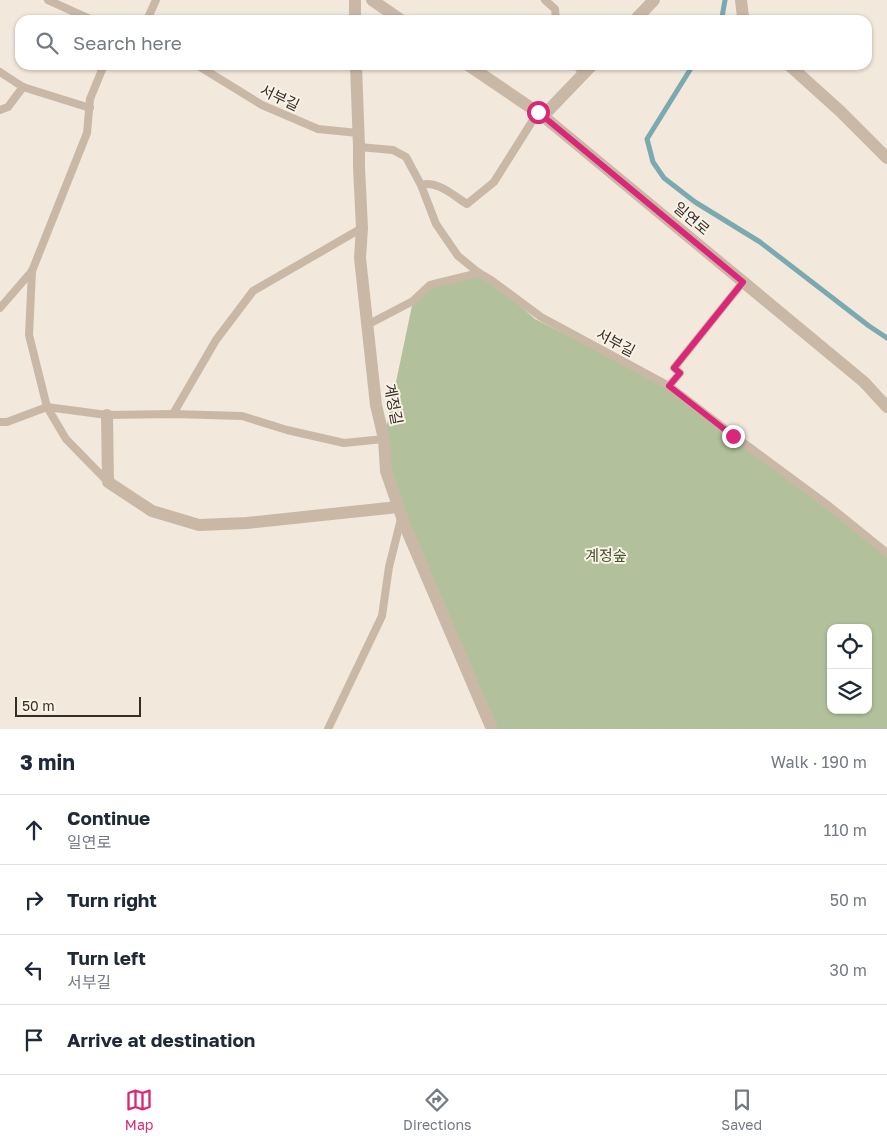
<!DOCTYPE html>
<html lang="en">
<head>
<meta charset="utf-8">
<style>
	:root { --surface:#fff; --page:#f6f6f7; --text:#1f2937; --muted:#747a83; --line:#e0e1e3; --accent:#db2777 }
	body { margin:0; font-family:"Golos Text","Noto Sans KR",sans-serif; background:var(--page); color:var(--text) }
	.controls { position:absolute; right:15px; bottom:15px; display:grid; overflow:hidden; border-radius:10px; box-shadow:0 1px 4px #0004 }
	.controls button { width:45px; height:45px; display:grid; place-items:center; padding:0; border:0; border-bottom:1px solid var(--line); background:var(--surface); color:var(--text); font:25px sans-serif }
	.scale { position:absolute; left:15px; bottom:12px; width:126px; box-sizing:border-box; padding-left:5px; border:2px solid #362d27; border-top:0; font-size:14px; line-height:18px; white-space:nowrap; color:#362d27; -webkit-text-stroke:4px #f9f2e7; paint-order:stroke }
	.stop { position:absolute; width:15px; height:15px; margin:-11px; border:4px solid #db2777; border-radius:50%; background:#fff }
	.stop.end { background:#db2777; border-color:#fff; box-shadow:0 1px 5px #0008 }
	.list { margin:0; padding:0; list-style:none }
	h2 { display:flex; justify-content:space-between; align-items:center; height:65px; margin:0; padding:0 20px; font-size:21px }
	h2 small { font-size:16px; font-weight:400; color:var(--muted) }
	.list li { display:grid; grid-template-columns:32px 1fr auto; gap:15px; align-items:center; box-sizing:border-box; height:70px; padding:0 20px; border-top:1px solid var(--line) }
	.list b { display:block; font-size:19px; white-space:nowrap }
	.list p { margin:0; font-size:16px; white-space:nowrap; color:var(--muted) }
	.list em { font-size:16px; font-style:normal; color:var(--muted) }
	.icon { flex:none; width:28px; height:28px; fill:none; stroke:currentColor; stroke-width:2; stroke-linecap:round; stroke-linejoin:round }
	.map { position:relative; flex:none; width:887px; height:729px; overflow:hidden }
	.search { position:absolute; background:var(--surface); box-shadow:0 1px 4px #0004; left:15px; right:15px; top:15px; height:55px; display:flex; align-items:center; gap:12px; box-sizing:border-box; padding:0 18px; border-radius:15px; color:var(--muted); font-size:19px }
	.sheet { height:345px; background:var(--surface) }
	nav { display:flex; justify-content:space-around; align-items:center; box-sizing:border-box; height:70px; border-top:1px solid var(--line); background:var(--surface); font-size:14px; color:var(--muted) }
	nav a { display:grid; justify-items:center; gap:2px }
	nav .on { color:var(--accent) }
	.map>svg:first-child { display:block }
	.green { fill:#b2c19b; fill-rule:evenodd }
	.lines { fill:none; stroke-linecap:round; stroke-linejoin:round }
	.stream { stroke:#7aaaaf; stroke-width:5 }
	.service { stroke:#cab8a7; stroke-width:8 }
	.minor { stroke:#cab8a7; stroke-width:12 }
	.tertiary { stroke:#cab8a7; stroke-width:12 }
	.route { stroke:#db2777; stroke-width:6 }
	.labels { text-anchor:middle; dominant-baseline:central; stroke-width:4; stroke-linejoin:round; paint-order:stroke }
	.street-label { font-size:15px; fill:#362d27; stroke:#f9f2e7 }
	.park-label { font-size:15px; fill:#44542b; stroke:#f9f2e7 }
</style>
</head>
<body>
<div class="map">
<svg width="887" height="729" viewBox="0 0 887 729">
	<rect width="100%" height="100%" fill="#f2e8db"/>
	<path class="green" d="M 480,273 L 491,280 L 535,319 L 669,386 L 887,554 L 887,729 L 492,729 L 405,526 L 384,439 L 413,301 L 430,285 ZM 831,628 L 868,628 L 868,710 L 831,710 Z"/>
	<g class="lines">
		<g class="stream">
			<path d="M 720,20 L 722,17 L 725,0"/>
			<path d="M 693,65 L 647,139 L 653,162 L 664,178 L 695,202 L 760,242 L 869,326 L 887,338"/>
		</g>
		<g class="service">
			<path d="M 48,0 L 92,20"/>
			<path d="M 545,0 L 555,9 L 556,20"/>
			<path d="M 147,20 L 156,0"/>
			<path d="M 197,65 L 262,105 L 318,129 L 358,133"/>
			<path d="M 576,65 L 584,74"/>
			<path d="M 0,72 L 23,87 L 90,108"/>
			<path d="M 0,110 L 8,107 L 23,87"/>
			<path d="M 359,147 L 393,150 L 406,157 L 421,185 L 436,224 L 458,256 L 479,273 L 491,280 L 541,317 L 669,386 L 733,435 L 829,506 L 887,553"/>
			<path d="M 421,185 C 437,180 454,196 467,204 L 494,182 L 538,112"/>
			<path d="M 32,271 L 29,335 L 47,407 L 66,439 L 108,482"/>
			<path d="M 0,308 L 32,271 L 87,133 L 90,99 L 104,65"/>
			<path d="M 367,325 L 413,301 L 430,285 L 479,273"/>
			<path d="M 669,386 L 680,373 L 674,368 L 743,282"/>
			<path d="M 173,414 L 216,340 L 253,291 L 362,228"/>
			<path d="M 0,422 L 7,422 L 47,407 L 107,415 L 173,414 L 242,416 L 287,430 L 344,443 L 384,439"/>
			<path d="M 328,729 L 382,616 L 389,567 L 401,519"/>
		</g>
		<g class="minor">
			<path d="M 355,0 L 355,20"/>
			<path d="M 741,0 L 743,17 L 746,20"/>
			<path d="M 635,20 L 654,0"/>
			<path d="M 356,65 L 359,147 L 359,167 L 362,228 L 360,258 L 376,405 L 384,439 L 386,471 L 405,526 L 492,729"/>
			<path d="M 789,65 L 840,111 L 887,158"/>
			<path d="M 543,116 L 592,65"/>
			<path d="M 107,415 L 108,482 L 152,511 L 199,525 L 247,523 L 398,507"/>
		</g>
		<g class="tertiary">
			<path d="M 372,0 L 401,20"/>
			<path d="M 468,65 L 543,116 L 864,382 L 887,407"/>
		</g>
	</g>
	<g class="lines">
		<path class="route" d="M 538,112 L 743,282 L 674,368 L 680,373 L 669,386 L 733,436"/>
	</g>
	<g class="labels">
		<g class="street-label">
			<text transform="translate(280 97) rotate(25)">서부길</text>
			<text transform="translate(692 218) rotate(40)">일연로</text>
			<text transform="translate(616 342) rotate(28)">서부길</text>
			<text transform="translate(394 404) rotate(79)">계정길</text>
		</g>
		<g class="park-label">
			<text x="606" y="555">계정숲</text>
		</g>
	</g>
</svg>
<div class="controls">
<button><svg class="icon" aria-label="locate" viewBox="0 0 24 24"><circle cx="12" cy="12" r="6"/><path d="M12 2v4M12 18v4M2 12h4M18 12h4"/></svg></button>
<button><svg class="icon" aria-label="layers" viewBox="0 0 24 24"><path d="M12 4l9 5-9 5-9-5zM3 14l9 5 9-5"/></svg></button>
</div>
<div class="scale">50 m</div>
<div class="stop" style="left:538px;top:112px"></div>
<div class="stop end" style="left:733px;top:436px"></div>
<div class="search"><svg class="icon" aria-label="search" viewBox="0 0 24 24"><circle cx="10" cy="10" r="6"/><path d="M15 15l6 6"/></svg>Search here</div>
</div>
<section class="sheet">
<h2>3 min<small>Walk · 190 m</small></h2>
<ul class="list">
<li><svg class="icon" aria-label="ahead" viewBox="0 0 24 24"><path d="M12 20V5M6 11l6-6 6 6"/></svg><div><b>Continue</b><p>일연로</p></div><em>110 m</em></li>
<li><svg class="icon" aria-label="right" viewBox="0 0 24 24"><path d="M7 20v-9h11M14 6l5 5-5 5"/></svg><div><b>Turn right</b></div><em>50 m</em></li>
<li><svg class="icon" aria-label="left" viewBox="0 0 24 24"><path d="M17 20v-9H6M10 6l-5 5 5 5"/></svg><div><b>Turn left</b><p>서부길</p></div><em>30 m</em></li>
<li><svg class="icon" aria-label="arrive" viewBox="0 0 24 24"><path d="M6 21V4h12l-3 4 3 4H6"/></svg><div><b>Arrive at destination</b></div></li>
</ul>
</section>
<nav>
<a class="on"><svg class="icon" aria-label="map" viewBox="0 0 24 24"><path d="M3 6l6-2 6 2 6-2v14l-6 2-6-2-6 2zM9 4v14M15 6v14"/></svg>Map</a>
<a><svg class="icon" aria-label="directions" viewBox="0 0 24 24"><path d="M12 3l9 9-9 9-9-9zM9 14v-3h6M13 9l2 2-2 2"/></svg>Directions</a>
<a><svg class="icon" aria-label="saved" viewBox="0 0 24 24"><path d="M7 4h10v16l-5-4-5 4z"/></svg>Saved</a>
</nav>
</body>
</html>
